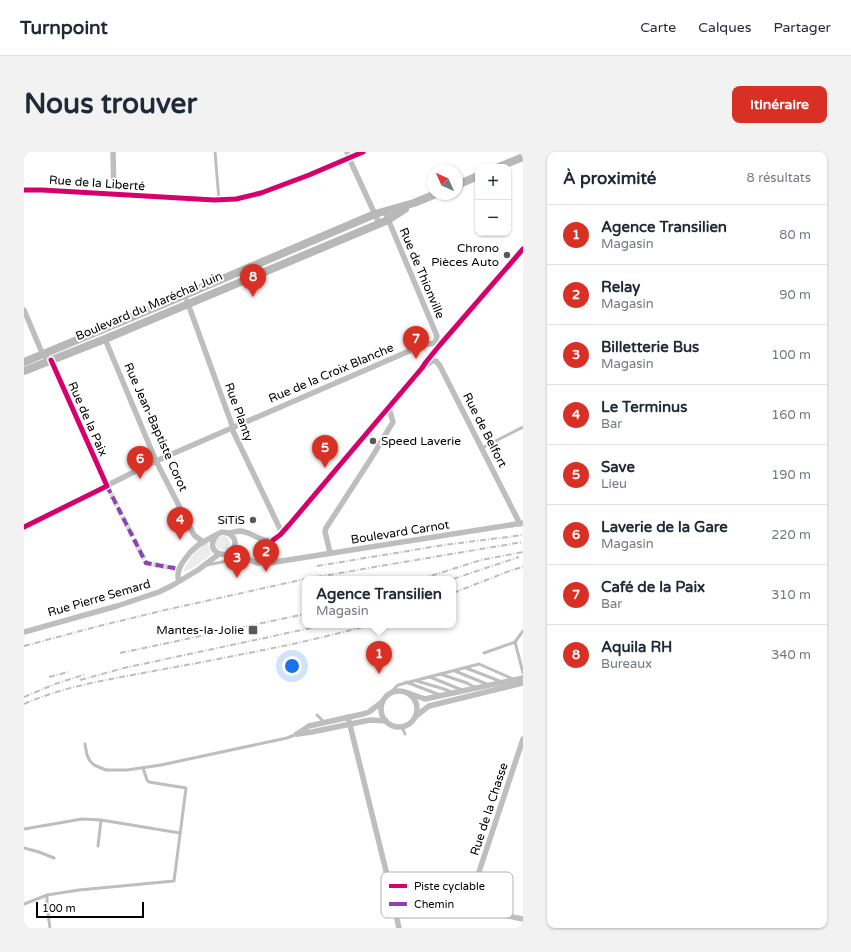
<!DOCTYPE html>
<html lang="fr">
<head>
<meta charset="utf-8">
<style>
	:root { --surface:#fff; --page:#f2f2f3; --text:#1f2937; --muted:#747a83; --line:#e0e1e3; --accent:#d93025 }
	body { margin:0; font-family:"Varela Round",sans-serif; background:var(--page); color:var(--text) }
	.controls { position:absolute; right:12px; top:12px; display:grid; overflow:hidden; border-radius:8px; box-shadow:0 1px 3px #0004 }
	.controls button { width:36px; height:36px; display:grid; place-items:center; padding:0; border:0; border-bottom:1px solid var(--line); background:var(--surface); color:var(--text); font:20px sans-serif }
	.compass { position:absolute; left:403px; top:12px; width:36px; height:36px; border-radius:50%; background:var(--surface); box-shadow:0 1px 3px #0004; rotate:315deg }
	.scale { position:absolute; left:12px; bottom:10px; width:108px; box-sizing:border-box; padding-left:4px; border:2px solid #000; border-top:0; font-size:11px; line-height:14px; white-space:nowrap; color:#000; -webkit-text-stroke:3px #fff; paint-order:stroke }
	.you { position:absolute; left:268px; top:514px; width:14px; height:14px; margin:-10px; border:3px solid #fff; border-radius:50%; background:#1a73e8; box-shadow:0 0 0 6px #1a73e833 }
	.badge { display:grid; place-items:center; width:26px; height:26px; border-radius:50%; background:var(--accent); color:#fff; font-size:13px; font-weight:700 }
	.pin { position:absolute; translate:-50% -33px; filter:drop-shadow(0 1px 2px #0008) }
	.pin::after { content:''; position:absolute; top:21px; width:14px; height:12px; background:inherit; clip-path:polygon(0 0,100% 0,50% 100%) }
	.popup { position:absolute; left:278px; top:424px; width:154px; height:52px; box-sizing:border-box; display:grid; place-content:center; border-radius:8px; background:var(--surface); filter:drop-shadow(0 1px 3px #0005); font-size:13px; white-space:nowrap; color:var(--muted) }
	.popup b { font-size:15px; color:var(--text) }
	.popup::after { content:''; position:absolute; left:50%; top:100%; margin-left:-8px; border:8px solid transparent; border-top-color:var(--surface) }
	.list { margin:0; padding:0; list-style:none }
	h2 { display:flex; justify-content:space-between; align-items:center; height:52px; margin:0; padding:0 16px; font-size:17px }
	h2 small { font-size:13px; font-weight:400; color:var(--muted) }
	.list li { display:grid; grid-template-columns:26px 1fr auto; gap:12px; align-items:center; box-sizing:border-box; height:60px; padding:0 16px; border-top:1px solid var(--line) }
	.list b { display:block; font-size:15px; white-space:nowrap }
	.list p { margin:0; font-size:13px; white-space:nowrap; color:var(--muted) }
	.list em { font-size:13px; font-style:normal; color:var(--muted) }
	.map { position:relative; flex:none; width:499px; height:776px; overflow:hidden; border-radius:8px }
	header { display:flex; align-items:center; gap:24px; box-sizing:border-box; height:56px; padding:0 20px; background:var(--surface); border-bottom:1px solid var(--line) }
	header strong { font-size:19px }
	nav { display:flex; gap:22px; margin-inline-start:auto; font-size:14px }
	.intro { display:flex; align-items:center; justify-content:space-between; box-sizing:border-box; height:96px; padding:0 24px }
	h1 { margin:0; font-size:28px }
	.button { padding:10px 18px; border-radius:8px; background:var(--accent); color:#fff; font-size:14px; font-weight:700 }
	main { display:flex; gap:24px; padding:0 24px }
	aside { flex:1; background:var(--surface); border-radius:8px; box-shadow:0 1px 3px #0004 }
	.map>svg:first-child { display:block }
	.green { fill:#ececec }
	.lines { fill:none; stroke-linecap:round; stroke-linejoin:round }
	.minor-tunnel { stroke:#d9d9d9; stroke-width:5.5; stroke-dasharray:5.5 3; stroke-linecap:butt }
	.service { stroke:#bebebe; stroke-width:3 }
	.minor { stroke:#bebebe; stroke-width:5.5 }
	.secondary { stroke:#b8b8b8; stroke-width:8 }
	.rail { stroke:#bebebe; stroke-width:2; stroke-dasharray:6 2 1 2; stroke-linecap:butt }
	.quiet { stroke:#8e44ad; stroke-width:4; stroke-dasharray:8 4; stroke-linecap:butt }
	.cycleway-casing { stroke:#fff; stroke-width:8 }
	.cycleway { stroke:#d6006c; stroke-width:5 }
	.poi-dot { fill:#595959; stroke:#fff; stroke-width:1.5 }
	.labels { text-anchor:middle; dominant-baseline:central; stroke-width:4; stroke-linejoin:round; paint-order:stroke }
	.street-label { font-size:12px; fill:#000; stroke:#fff }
	.poi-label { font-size:12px; fill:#000; stroke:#fff; text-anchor:end }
	.key { fill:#fff; stroke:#b2b2b2; stroke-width:1 }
	.key-label { font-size:11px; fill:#000 }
</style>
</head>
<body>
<header>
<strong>Turnpoint</strong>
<nav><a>Carte</a><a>Calques</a><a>Partager</a></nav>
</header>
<div class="intro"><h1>Nous trouver</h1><a class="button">Itinéraire</a></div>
<main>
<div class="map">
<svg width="499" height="776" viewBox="0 0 499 776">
	<rect width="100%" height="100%" fill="#fff"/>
	<g class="green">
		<circle cx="199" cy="391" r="7"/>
		<path d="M 184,390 L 185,395 L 188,402 C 178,409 171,416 159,420 C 164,407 172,397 184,390 Z"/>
	</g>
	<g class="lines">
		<path class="minor-tunnel" d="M 83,334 L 122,411 L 155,417"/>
		<g class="service">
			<path d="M 191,0 L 195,48"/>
			<path d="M 458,296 L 499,275"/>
			<path d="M 183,413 L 218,406"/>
			<path d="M 491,490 L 499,479"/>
			<path d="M 460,501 L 491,490 L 499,521"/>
			<path d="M 442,516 L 478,530"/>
			<path d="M 431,519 L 465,533"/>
			<path d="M 416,522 L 443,531 L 452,536"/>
			<path d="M 406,525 L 438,538"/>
			<path d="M 393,529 L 420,537 L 427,540"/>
			<path d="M 382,530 L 416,543"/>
			<path d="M 366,541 L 374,533 L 455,512 L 489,527"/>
			<path d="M 293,563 L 300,570"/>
			<path d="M 378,575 L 381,582"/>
			<path d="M 61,592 L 63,603 L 66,609 L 70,613 L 82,618 L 103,618 L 137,613 L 263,586 L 273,582"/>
			<path d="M 0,677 L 58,667 L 77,668"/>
			<path d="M 74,694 L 77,668 L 156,681"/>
			<path d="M 0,696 L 15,700 L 30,706"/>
			<path d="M 23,743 L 23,755 L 26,776"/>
			<path d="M 0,752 L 23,743 L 55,738 L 150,729 L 162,636 L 125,630 L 123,628 L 119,616"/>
		</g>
		<g class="minor">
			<path d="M 89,0 L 90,42"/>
			<path d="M 323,0 L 325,6 L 355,71"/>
			<path d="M 0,38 L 18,38 L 190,48 L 212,47 L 237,41 L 285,23 L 339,0"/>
			<path d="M 361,60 L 413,184 L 411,191"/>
			<path d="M 163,149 L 208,273 L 209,279 L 258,381"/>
			<path d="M 0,158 L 19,203 L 27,208 L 83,334"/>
			<path d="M 81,187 L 132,309 L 170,383 L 179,390"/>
			<path d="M 400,215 L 408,209 L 412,209 L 416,214 L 496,372"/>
			<path d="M 0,375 L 132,309 L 399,193 L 411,191 L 415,194"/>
			<path d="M 192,384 C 189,387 188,391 189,396 C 194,406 207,401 215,403 C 222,404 226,409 233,411 C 237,411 241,410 245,411 L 499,371"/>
			<path d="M 306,401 L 301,379 L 302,376 L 348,305 L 369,270 L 365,256"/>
			<path d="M 203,402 C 213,396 214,387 204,381"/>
			<path d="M 155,429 C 152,422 156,413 161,407 C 169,395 177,391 190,384 C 192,383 195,381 198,380 C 200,380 202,381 204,381 C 208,381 212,379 216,379 C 234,381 238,396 256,383 L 398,216 L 402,210 L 415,194 L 499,97"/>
			<path d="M 0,480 L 93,454 L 135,440 L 149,433 L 174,418 L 195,402"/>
			<circle cx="375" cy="557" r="18"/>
			<path d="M 384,541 L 401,547 L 499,526"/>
			<path d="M 392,564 L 405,554 L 499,531"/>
			<path d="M 324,565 L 366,735 L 375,776"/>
			<path d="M 273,582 L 285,574 L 339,562 L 345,560 L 358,550"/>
			<path d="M 273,582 L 288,580 L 341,569 L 347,568 L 362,569"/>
			<path d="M 369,748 L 443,756 L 499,767"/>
			<path d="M 443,756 L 499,587"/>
		</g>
		<g class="secondary">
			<path d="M 475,15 L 499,5"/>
			<path d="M 433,33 L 454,24"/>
			<path d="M 0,210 L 137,153 L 351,62 L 390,51 L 412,42"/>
			<path d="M 0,219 L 81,187 L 364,68 L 381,57"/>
		</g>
		<g class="rail">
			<path d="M 293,414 L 420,393 L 499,383"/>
			<path d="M 282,427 L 362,413 L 499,390"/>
			<path d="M 397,427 L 457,408 L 499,400"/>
			<path d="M 429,427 L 495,405"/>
			<path d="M 429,441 L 488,418 L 499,415"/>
			<path d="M 0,494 L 75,474 L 141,458 L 281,427"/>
			<path d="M 96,501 L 281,462"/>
			<path d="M 25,525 L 44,520"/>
			<path d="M 56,528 L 100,516 L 301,473"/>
			<path d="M 0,545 L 31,532 L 62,522"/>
			<path d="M 0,552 C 43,533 89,527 135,518 C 180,510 225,501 269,492 C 295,486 321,480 346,473"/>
		</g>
		<path class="quiet" d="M 83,334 L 122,411 L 155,417"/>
		<g class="cycleway-casing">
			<g id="cycleway">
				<path d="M 0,38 L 18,38 L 190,48 L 212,47 L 237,41 L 285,23 L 339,0"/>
				<path d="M 0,375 L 83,334 L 27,208"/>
				<path d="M 249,388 L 256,383 L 265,373 L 398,216 L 402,210 L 415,194 L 499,97"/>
			</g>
		</g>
		<use href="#cycleway" class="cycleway"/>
	</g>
	<g class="poi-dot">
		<circle cx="483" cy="103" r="4"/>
		<circle cx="349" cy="289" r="4"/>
		<circle cx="229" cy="368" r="4"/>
		<rect x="224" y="473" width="10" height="10" rx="2"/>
	</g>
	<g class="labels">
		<g class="street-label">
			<text transform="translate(73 31) rotate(4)">Rue de la Liberté</text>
			<text transform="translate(398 121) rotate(67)">Rue de Thionville</text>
			<text transform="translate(125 154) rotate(-23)">Boulevard du Maréchal Juin</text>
			<text transform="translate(307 221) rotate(-23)">Rue de la Croix Blanche</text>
			<text transform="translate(215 260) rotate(70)">Rue Planty</text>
			<text transform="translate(64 267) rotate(66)">Rue de la Paix</text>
			<text transform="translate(132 275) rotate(66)">Rue Jean-Baptiste Corot</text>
			<text transform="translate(461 278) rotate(63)">Rue de Belfort</text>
			<text transform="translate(376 380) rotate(-9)">Boulevard Carnot</text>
			<text transform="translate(75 446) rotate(-16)">Rue Pierre Semard</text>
			<text transform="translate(465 657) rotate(-72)">Rue de la Chasse</text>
		</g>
		<g class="poi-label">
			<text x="475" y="96">Chrono<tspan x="475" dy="14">Pièces Auto</tspan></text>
			<text x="357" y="289" text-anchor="start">Speed Laverie</text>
			<text x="221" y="368">SiTiS</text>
			<text x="220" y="478">Mantes-la-Jolie</text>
		</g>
	</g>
	<rect x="357" y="720" width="132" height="46" rx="6" class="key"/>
	<rect x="365" y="732" width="18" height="4" fill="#d6006c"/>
	<rect x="365" y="750" width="18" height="4" fill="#8e44ad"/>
	<g class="key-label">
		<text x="390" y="738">Piste cyclable</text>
		<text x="390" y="756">Chemin</text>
	</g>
</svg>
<div class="controls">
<button>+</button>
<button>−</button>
</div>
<svg class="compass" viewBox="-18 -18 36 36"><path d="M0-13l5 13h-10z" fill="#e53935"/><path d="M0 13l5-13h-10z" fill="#747a83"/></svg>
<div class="scale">100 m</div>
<div class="you"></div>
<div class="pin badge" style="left:355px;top:522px">1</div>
<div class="popup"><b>Agence Transilien</b>Magasin</div>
<div class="pin badge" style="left:242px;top:420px">2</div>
<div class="pin badge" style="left:213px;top:426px">3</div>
<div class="pin badge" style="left:156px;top:388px">4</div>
<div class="pin badge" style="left:301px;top:316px">5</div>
<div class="pin badge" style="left:116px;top:327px">6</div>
<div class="pin badge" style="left:392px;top:207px">7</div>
<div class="pin badge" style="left:229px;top:145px">8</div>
</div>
<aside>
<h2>À proximité<small>8 résultats</small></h2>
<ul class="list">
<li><span class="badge">1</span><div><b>Agence Transilien</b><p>Magasin</p></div><em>80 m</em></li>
<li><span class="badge">2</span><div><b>Relay</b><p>Magasin</p></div><em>90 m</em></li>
<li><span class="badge">3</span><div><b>Billetterie Bus</b><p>Magasin</p></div><em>100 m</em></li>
<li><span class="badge">4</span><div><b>Le Terminus</b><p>Bar</p></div><em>160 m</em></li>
<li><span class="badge">5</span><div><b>Save</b><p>Lieu</p></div><em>190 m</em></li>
<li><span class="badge">6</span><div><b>Laverie de la Gare</b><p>Magasin</p></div><em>220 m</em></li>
<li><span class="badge">7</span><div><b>Café de la Paix</b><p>Bar</p></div><em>310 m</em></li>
<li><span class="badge">8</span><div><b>Aquila RH</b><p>Bureaux</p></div><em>340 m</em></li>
</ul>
</aside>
</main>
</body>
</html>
